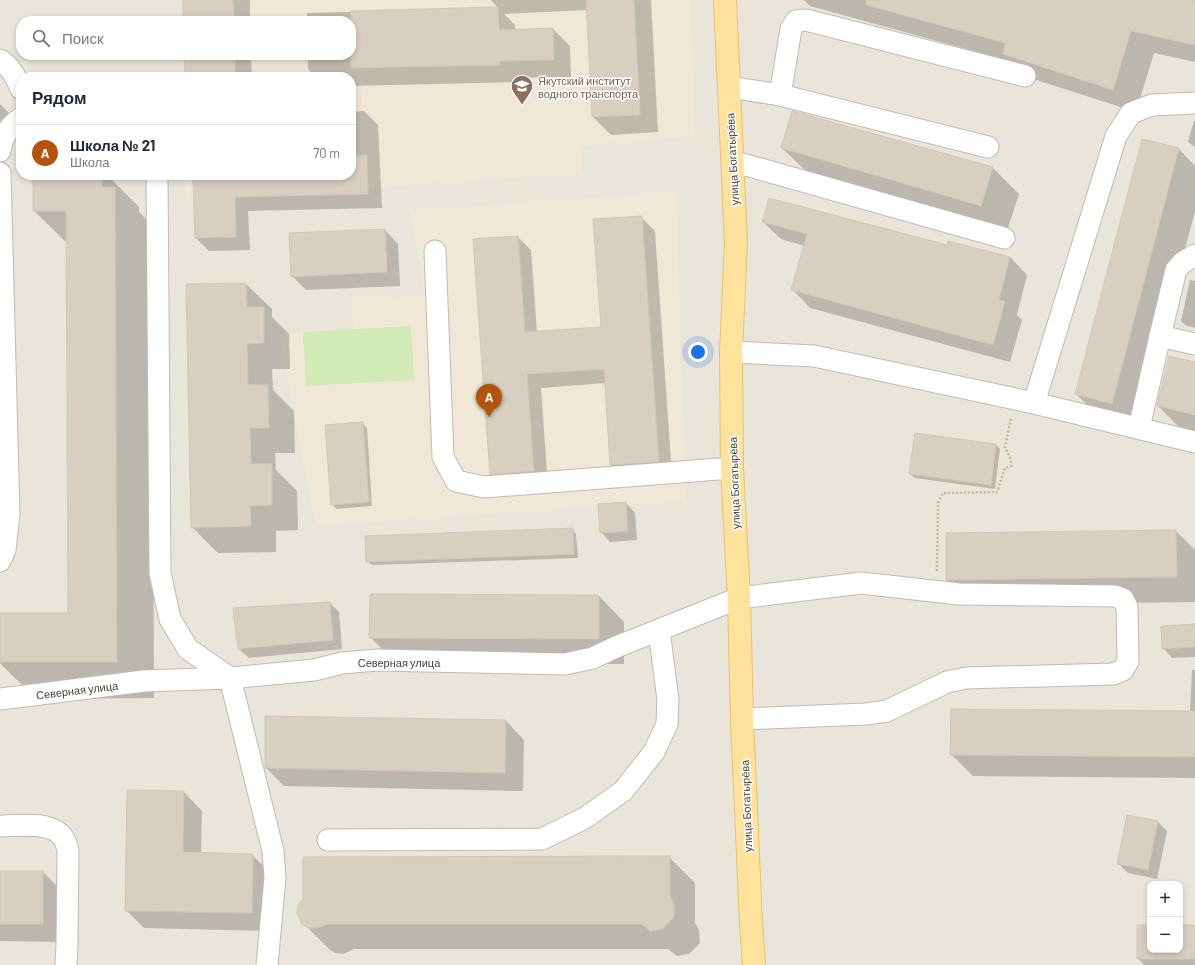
<!DOCTYPE html>
<html lang="ru">
<head>
<meta charset="utf-8">
<style>
	:root { --surface:#fff; --page:#f2f2f3; --text:#1f2937; --muted:#747a83; --line:#e0e1e3; --accent:#b45309 }
	body { margin:0; font-family:Barlow,sans-serif; background:var(--page); color:var(--text) }
	.controls { position:absolute; right:12px; bottom:12px; display:grid; overflow:hidden; border-radius:8px; box-shadow:0 2px 6px #0003 }
	.controls button { width:36px; height:36px; display:grid; place-items:center; padding:0; border:0; border-bottom:1px solid var(--line); background:var(--surface); color:var(--text); font:20px sans-serif }
	.you { position:absolute; left:698px; top:352px; width:14px; height:14px; margin:-10px; border:3px solid #fff; border-radius:50%; background:#1a73e8; box-shadow:0 0 0 6px #1a73e833 }
	.badge { display:grid; place-items:center; width:26px; height:26px; border-radius:50%; background:var(--accent); color:#fff; font-size:13px; font-weight:700 }
	.pin { position:absolute; translate:-50% -33px; filter:drop-shadow(0 1px 2px #0008) }
	.pin::after { content:''; position:absolute; top:21px; width:14px; height:12px; background:inherit; clip-path:polygon(0 0,100% 0,50% 100%) }
	.list { margin:0; padding:0; list-style:none }
	h2 { display:flex; justify-content:space-between; align-items:center; height:52px; margin:0; padding:0 16px; font-size:17px }
	h2 small { font-size:13px; font-weight:400; color:var(--muted) }
	.list li { display:grid; grid-template-columns:26px 1fr auto; gap:12px; align-items:center; box-sizing:border-box; height:56px; padding:0 16px; border-top:1px solid var(--line) }
	.list b { display:block; font-size:15px; white-space:nowrap }
	.list p { margin:0; font-size:13px; white-space:nowrap; color:var(--muted) }
	.list em { font-size:13px; font-style:normal; color:var(--muted) }
	.icon { flex:none; width:22px; height:22px; fill:none; stroke:currentColor; stroke-width:2; stroke-linecap:round; stroke-linejoin:round }
	.map { position:relative; flex:none; width:1195px; height:965px; overflow:hidden }
	.search { position:absolute; background:var(--surface); box-shadow:0 2px 6px #0003; left:16px; top:16px; width:340px; height:44px; display:flex; align-items:center; gap:10px; box-sizing:border-box; padding:0 14px; border-radius:16px; color:var(--muted); font-size:15px }
	.panel { position:absolute; background:var(--surface); box-shadow:0 2px 6px #0003; left:16px; top:72px; width:340px; height:108px; border-radius:16px }
	.map>svg:first-child { display:block }
	.residential { fill:#eae5da; fill-rule:evenodd }
	.education { fill:#efe8d6 }
	.green { fill:#d2eab5 }
	.shadow { fill:#0003 }
	.building { fill:#d8cfc1; stroke:#d3c7b4 }
	.lines { fill:none; stroke-linecap:round; stroke-linejoin:round }
	.minor-casing { stroke:#c2bbae; stroke-width:23 }
	.major-casing { stroke:#e6c16a; stroke-width:24 }
	.path { stroke:#c4b79f; stroke-width:2.5; stroke-dasharray:2 2; stroke-linecap:butt }
	.minor { stroke:#fff; stroke-width:21 }
	.major { stroke:#ffe39c; stroke-width:22 }
	.labels { text-anchor:middle; dominant-baseline:central; stroke-width:3; stroke-linejoin:round; paint-order:stroke }
	.education-label { font-size:11px; fill:#785e54; stroke:#fff; text-anchor:start }
	.street-label { font-size:11px; fill:#4b4439; stroke:#fff }
</style>
</head>
<body>
<div class="map">
<svg width="1195" height="965" viewBox="0 0 1195 965">
	<rect width="100%" height="100%" fill="#f6f3ec"/>
	<path class="residential" d="M 0,0 L 1195,0 L 1195,965 L 0,965 ZM 21,21 L 351,21 L 351,55 L 21,55 ZM 21,77 L 351,77 L 351,175 L 21,175 ZM 1150,884 L 1180,884 L 1180,950 L 1150,950 Z"/>
	<g class="education">
		<path d="M 182,0 L 690,0 L 695,136 L 581,146 L 581,173 L 186,201 L 185,175 L 351,175 L 351,77 L 184,77 L 183,55 L 351,55 L 351,21 L 183,21 Z"/>
		<path d="M 676,192 L 686,500 L 316,526 L 279,334 L 353,330 L 352,298 L 425,296 L 410,211 Z"/>
	</g>
	<path class="green" d="M 411,326 L 414,380 L 306,386 L 303,332 Z"/>
	<g class="shadow">
		<rect x="184" y="0" width="66" height="21"/>
		<path d="M 491,0 L 651,0 L 658,132 L 611,135 L 593,117 L 587,10 L 504,14 L 515,25 L 515,30 L 553,29 L 570,46 L 571,77 L 516,78 L 517,82 L 351,86 L 351,77 L 316,77 L 308,69 L 308,55 L 351,55 L 351,21 L 307,21 L 307,13 L 498,8 Z"/>
		<path d="M 804,0 L 1189,0 L 1195,1 L 1195,62 L 1154,53 L 1136,112 L 1027,77 L 1010,61 L 810,6 Z"/>
		<path d="M 185,55 L 251,55 L 252,77 L 186,77 Z"/>
		<path d="M 0,104 L 9,113 L 0,126 Z"/>
		<path d="M 364,111 L 378,125 L 382,208 L 248,211 L 250,250 L 209,251 L 196,238 L 194,175 L 351,175 L 351,112 Z"/>
		<path d="M 792,112 L 993,168 L 1019,194 L 1007,231 L 808,173 L 782,148 Z"/>
		<path d="M 1194,121 L 1195,121 L 1195,147 L 1188,142 Z"/>
		<path d="M 1179,149 L 1195,166 L 1195,211 L 1138,429 L 1102,419 L 1076,394 Z"/>
		<path d="M 34,175 L 107,175 L 139,207 L 139,212 L 152,225 L 154,698 L 36,699 L 0,663 L 0,614 L 69,614 L 68,244 L 34,211 Z"/>
		<path d="M 641,217 L 655,231 L 672,475 L 625,479 L 611,465 L 606,383 L 541,388 L 548,485 L 504,488 L 491,474 L 518,237 L 531,250 L 537,332 L 602,328 Z"/>
		<path d="M 763,222 L 948,246 L 1010,257 L 1027,275 L 1017,315 L 1022,320 L 1010,362 L 810,308 L 793,290 L 805,246 L 781,239 Z"/>
		<path d="M 385,230 L 398,244 L 400,286 L 306,290 L 292,276 Z"/>
		<path d="M 1190,280 L 1195,281 L 1195,328 L 1185,325 L 1181,321 Z"/>
		<path d="M 246,284 L 272,309 L 272,317 L 289,334 L 290,369 L 272,369 L 273,390 L 294,411 L 295,453 L 275,453 L 276,470 L 297,491 L 298,530 L 276,531 L 276,552 L 218,553 L 192,527 Z"/>
		<path d="M 1195,363 L 1195,435 L 1184,432 L 1158,406 Z"/>
		<path d="M 362,423 L 367,428 L 372,506 L 336,509 L 332,504 Z"/>
		<path d="M 996,445 L 1000,449 L 995,489 L 915,478 L 910,474 Z"/>
		<path d="M 626,503 L 635,513 L 637,540 L 610,542 L 601,532 Z"/>
		<path d="M 572,529 L 576,534 L 578,558 L 372,565 L 367,561 Z"/>
		<path d="M 1176,531 L 1195,550 L 1195,602 L 973,605 L 947,580 Z"/>
		<path d="M 599,596 L 624,622 L 624,664 L 396,663 L 370,637 Z"/>
		<path d="M 330,603 L 339,612 L 342,649 L 249,658 L 239,649 Z"/>
		<path d="M 1195,625 L 1195,657 L 1172,658 L 1163,648 Z"/>
		<path d="M 1192,670 L 1195,670 L 1195,778 L 973,776 L 951,754 L 1190,712 Z"/>
		<path d="M 266,717 L 506,721 L 524,740 L 523,791 L 284,786 L 266,768 Z"/>
		<path d="M 184,792 L 202,811 L 201,854 L 252,855 L 271,873 L 270,931 L 144,928 L 126,910 Z"/>
		<path d="M 1158,822 L 1167,831 L 1157,879 L 1128,873 L 1119,864 Z"/>
		<path d="M 669,857 L 695,883 L 695,923 L 699,930 L 700,943 L 689,954 L 677,956 L 668,949 L 354,949 L 343,954 L 335,953 L 329,949 L 303,923 Z"/>
		<path d="M 0,872 L 43,872 L 61,890 L 61,942 L 0,941 Z"/>
		<path d="M 1150,926 L 1150,950 L 1180,950 L 1180,926 L 1195,926 L 1195,965 L 1144,965 L 1138,958 Z"/>
	</g>
	<g class="building">
		<path d="M 183,0 L 233,0 L 234,21 L 183,21 Z"/>
		<path d="M 586,0 L 634,0 L 640,115 L 592,117 Z"/>
		<path d="M 866,0 L 1195,0 L 1195,45 L 1131,31 L 1113,90 L 1003,54 L 1005,43 L 866,5 Z"/>
		<path d="M 498,7 L 499,30 L 553,28 L 554,60 L 499,61 L 500,65 L 351,68 L 351,11 Z"/>
		<path d="M 184,55 L 235,55 L 235,73 L 185,74 Z"/>
		<path d="M 792,111 L 993,167 L 981,206 L 781,148 Z"/>
		<path d="M 1142,139 L 1179,148 L 1112,404 L 1075,394 Z"/>
		<path d="M 367,155 L 368,194 L 235,197 L 236,237 L 195,238 L 193,175 L 351,175 L 351,156 Z"/>
		<path d="M 33,175 L 102,175 L 102,187 L 115,187 L 117,662 L 0,662 L 0,613 L 68,613 L 66,211 L 33,211 Z"/>
		<path d="M 769,198 L 947,245 L 948,241 L 1010,257 L 999,300 L 1005,301 L 993,345 L 791,290 L 807,234 L 762,222 Z"/>
		<path d="M 642,216 L 659,462 L 610,465 L 604,369 L 527,374 L 534,471 L 490,475 L 473,239 L 518,236 L 525,332 L 601,327 L 593,219 Z"/>
		<path d="M 385,229 L 387,272 L 291,277 L 289,233 Z"/>
		<path d="M 246,283 L 247,307 L 264,307 L 264,343 L 247,344 L 248,385 L 268,384 L 269,428 L 250,428 L 251,464 L 272,464 L 272,505 L 250,506 L 251,526 L 191,528 L 186,284 Z"/>
		<path d="M 1169,356 L 1195,362 L 1195,415 L 1157,406 Z"/>
		<path d="M 363,422 L 369,502 L 331,505 L 325,425 Z"/>
		<path d="M 915,433 L 996,444 L 991,485 L 909,474 Z"/>
		<path d="M 626,502 L 628,531 L 600,533 L 598,504 Z"/>
		<path d="M 573,528 L 574,554 L 366,562 L 365,536 Z"/>
		<path d="M 1176,530 L 1177,577 L 946,580 L 946,533 Z"/>
		<path d="M 370,594 L 599,595 L 599,639 L 369,638 Z"/>
		<path d="M 330,602 L 333,640 L 238,649 L 233,608 Z"/>
		<path d="M 1195,624 L 1195,647 L 1162,649 L 1161,626 Z"/>
		<path d="M 951,709 L 1195,711 L 1195,757 L 950,755 Z"/>
		<path d="M 265,716 L 506,720 L 505,773 L 265,768 Z"/>
		<path d="M 127,790 L 184,791 L 183,852 L 253,854 L 252,913 L 125,911 Z"/>
		<path d="M 1127,815 L 1158,821 L 1148,870 L 1117,864 Z"/>
		<path d="M 670,856 L 670,896 L 674,904 L 674,917 L 663,929 L 650,931 L 642,924 L 328,924 L 316,928 L 308,928 L 302,924 L 297,913 L 298,905 L 303,899 L 303,857 Z"/>
		<rect x="0" y="871" width="43" height="53"/>
		<path d="M 1137,925 L 1150,925 L 1150,950 L 1180,950 L 1180,925 L 1195,925 L 1195,959 L 1137,959 Z"/>
	</g>
	<g class="lines">
		<g class="minor-casing">
			<g id="minor">
				<path d="M 0,60 C 11,67 16,77 21,89"/>
				<path d="M 729,87 L 780,95 L 791,29 L 796,21 L 806,20 L 1025,76"/>
				<path d="M 780,95 L 988,147"/>
				<path d="M 0,151 C 2,137 9,126 21,118"/>
				<path d="M 732,161 L 1004,238"/>
				<path d="M 0,173 L 9,515 L 5,550 L 0,561"/>
				<path d="M 157,175 L 160,573 L 170,619 L 188,649 L 230,678 L 273,851 L 275,878 L 267,965"/>
				<path d="M 435,251 L 443,457 L 456,481 L 484,487 L 732,468"/>
				<path d="M 1160,336 L 1176,270 L 1182,263 L 1195,255"/>
				<path d="M 731,352 L 814,356 L 1034,403 L 1116,136 L 1131,113 L 1152,105 L 1195,103"/>
				<path d="M 1034,403 L 1195,442"/>
				<path d="M 1139,428 L 1160,336 L 1195,344"/>
				<path d="M 0,699 L 144,681 L 230,678 L 314,670 L 342,663 L 377,660 L 565,664 L 593,658 L 616,647 L 739,598 L 861,583 L 959,594 L 1115,596 L 1123,599 L 1127,607 L 1128,661 L 1123,670 L 1113,674 L 966,678 L 947,682 L 887,711 L 866,714 L 742,719"/>
				<path d="M 0,826 C 19,826 53,820 64,839 C 66,842 67,847 68,851 L 67,943 L 66,965"/>
				<path d="M 328,840 L 542,839 L 585,818 L 623,791 L 654,752 L 667,724 L 668,700 L 659,630"/>
			</g>
		</g>
		<g class="major-casing">
			<path id="major" d="M 725,0 L 736,243 L 731,352 L 732,468 L 739,598 L 742,719 L 751,923 L 754,965"/>
		</g>
		<path class="path" d="M 937,571 L 938,503 L 943,493 L 997,492 L 1005,468 L 1011,466 L 1011,460 L 1005,447 L 1011,418"/>
		<use href="#minor" class="minor"/>
		<use href="#major" class="major"/>
	</g>
	<defs>
		<g id="university-pin" transform="scale(1.15)"><path d="M0 17L-7.5 6A9.5 9.5 0 1 1 7.5 6Z" fill="#8d6e63" stroke="#fff"/><path d="M0-5L7-2L0 1L-7-2ZM-4 1L0 2.5L4 1V4Q0 6-4 4Z" fill="#fff"/></g>
	</defs>
	<g fill-rule="evenodd">
		<use href="#university-pin" x="522" y="86"/>
	</g>
	<g class="labels">
		<g class="education-label">
			<text x="538" y="80">Якутский институт<tspan x="538" dy="13">водного транспорта</tspan></text>
		</g>
		<g class="street-label">
			<text transform="translate(732 159) rotate(-93)">улица Богатырёва</text>
			<text transform="translate(734 483) rotate(-92)">улица Богатырёва</text>
			<text x="399" y="662">Северная улица</text>
			<text transform="translate(77 690) rotate(-7)">Северная улица</text>
			<text transform="translate(746 806) rotate(-92)">улица Богатырёва</text>
		</g>
	</g>
</svg>
<div class="controls">
<button>+</button>
<button>−</button>
</div>
<div class="you"></div>
<div class="pin badge" style="left:489px;top:417px">A</div>
<div class="search"><svg class="icon" aria-label="search" viewBox="0 0 24 24"><circle cx="10" cy="10" r="6"/><path d="M15 15l6 6"/></svg>Поиск</div>
<section class="panel">
<h2>Рядом<small></small></h2>
<ul class="list">
<li><span class="badge">A</span><div><b>Школа № 21</b><p>Школа</p></div><em>70 m</em></li>
</ul>
</section>
</div>
</body>
</html>
